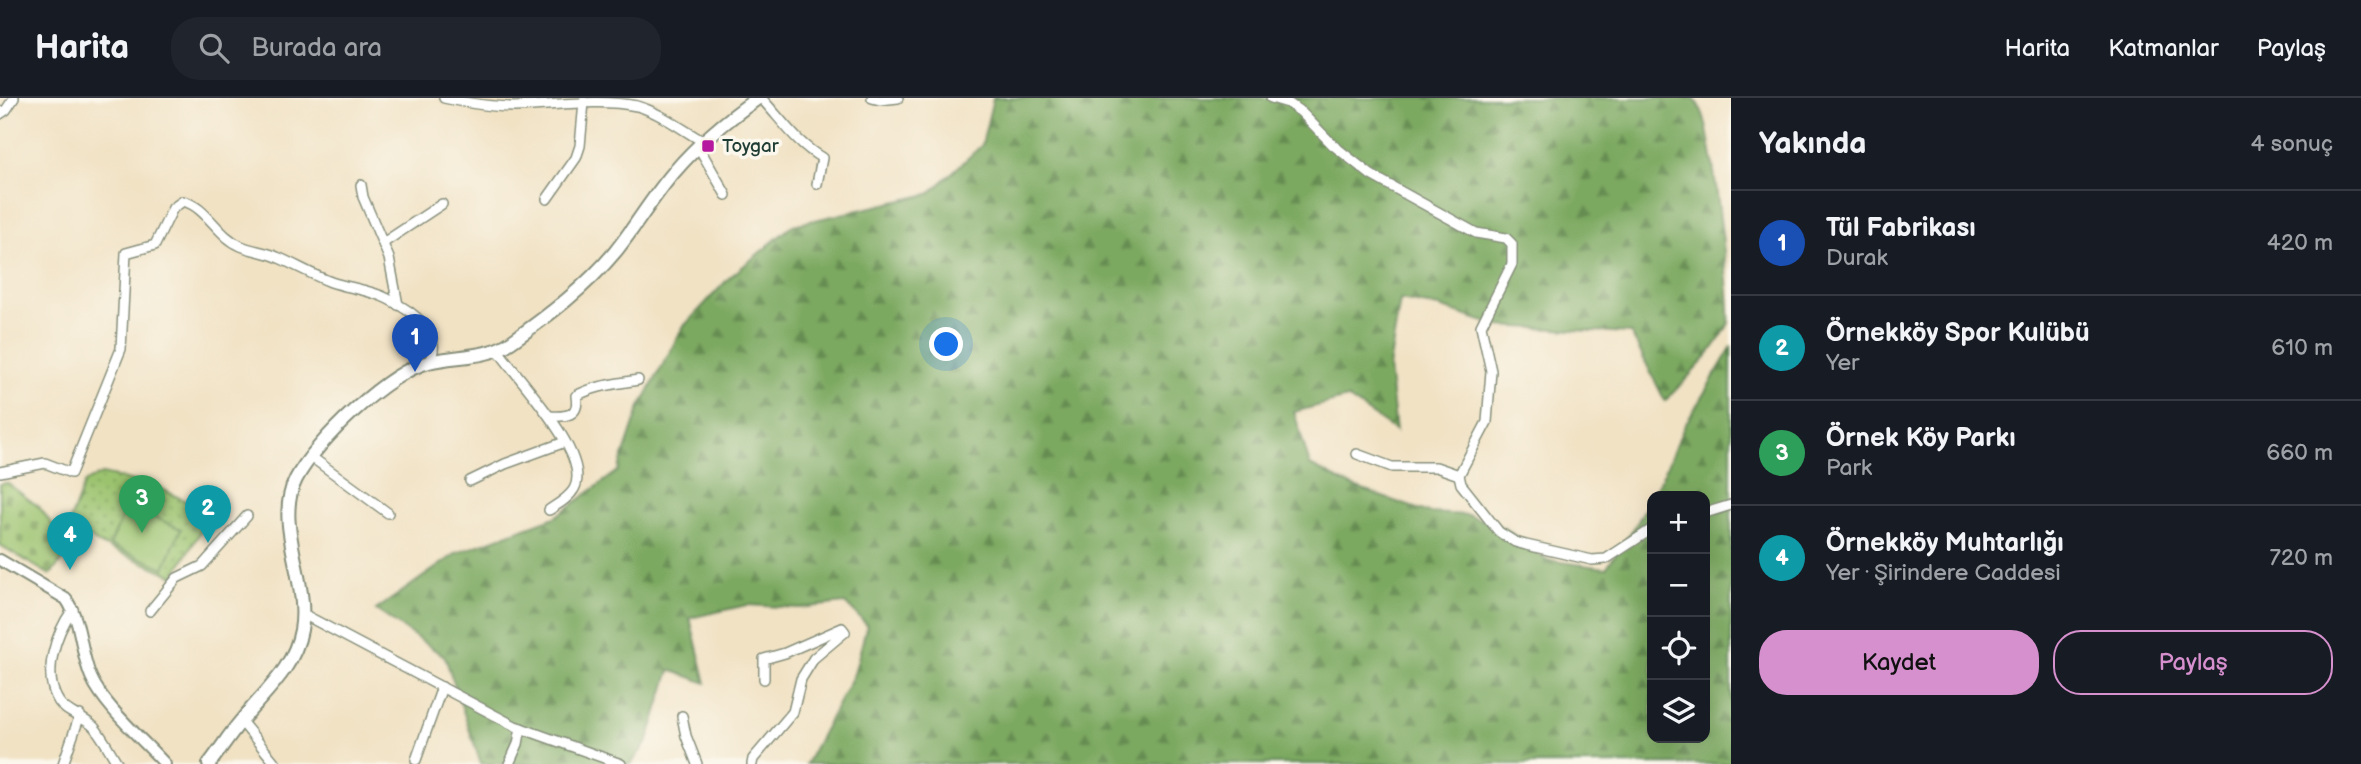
<!DOCTYPE html>
<html lang="tr">
<head>
<meta charset="utf-8">
<style>
	:root { --surface:#171b24; --page:#20242c; --text:#f1f3f6; --muted:#9ea1a6; --line:#363941; --accent:#d690ce }
	body { margin:0; font-family:"Balsamiq Sans",sans-serif; background:var(--page); color:var(--text) }
	.controls { position:absolute; right:21px; bottom:21px; display:grid; overflow:hidden; border-radius:14px; box-shadow:0 7px 28px #0002 }
	.controls button { width:63px; height:63px; display:grid; place-items:center; padding:0; border:0; border-bottom:2px solid var(--line); background:var(--surface); color:var(--text); font:35px sans-serif }
	.you { position:absolute; left:947px; top:247px; width:24px; height:24px; margin:-18px; border:5px solid #fff; border-radius:50%; background:#1a73e8; box-shadow:0 0 0 10px #1a73e833 }
	.badge { display:grid; place-items:center; width:46px; height:46px; border-radius:50%; background:var(--accent); color:#fff; font-size:23px; font-weight:700 }
	.pin { position:absolute; translate:-50% -58px; filter:drop-shadow(0 2px 4px #0008) }
	.pin::after { content:''; position:absolute; top:37px; width:24px; height:21px; background:inherit; clip-path:polygon(0 0,100% 0,50% 100%) }
	.list { margin:0; padding:0; list-style:none }
	h2 { display:flex; justify-content:space-between; align-items:center; height:91px; margin:0; padding:0 28px; font-size:30px }
	h2 small { font-size:23px; font-weight:400; color:var(--muted) }
	.list li { display:grid; grid-template-columns:46px 1fr auto; gap:21px; align-items:center; box-sizing:border-box; height:105px; padding:0 28px; border-top:2px solid var(--line) }
	.list b { display:block; font-size:26px; white-space:nowrap }
	.list p { margin:0; font-size:23px; white-space:nowrap; color:var(--muted) }
	.list em { font-size:23px; font-style:normal; color:var(--muted) }
	.actions { display:flex; gap:14px; padding:21px 28px }
	.actions a { flex:1; padding:16px 0; border:2px solid var(--accent); border-radius:28px; text-align:center; font-size:24px; color:var(--accent) }
	.actions .main { background:var(--accent); color:#111 }
	.icon { flex:none; width:38px; height:38px; fill:none; stroke:currentColor; stroke-width:2; stroke-linecap:round; stroke-linejoin:round }
	.map { position:relative; flex:none; width:1731px; height:666px; overflow:hidden }
	header { display:flex; align-items:center; gap:42px; box-sizing:border-box; height:98px; padding:0 35px; background:var(--surface); border-bottom:2px solid var(--line) }
	header strong { font-size:33px }
	nav { display:flex; gap:38px; margin-inline-start:auto; font-size:24px }
	.search { width:490px; height:63px; background:var(--page); display:flex; align-items:center; gap:18px; box-sizing:border-box; padding:0 24px; border-radius:28px; color:var(--muted); font-size:26px }
	main { display:flex }
	aside { flex:1; background:var(--surface) }
	.map>svg:first-child { display:block }
	.green { fill:url(#green-dots); stroke:#5d8051; stroke-width:2 }
	.forest { fill:url(#forest-firs); stroke:#4e734a; stroke-width:2; fill-rule:evenodd }
	.cemetery { fill:url(#cemetery-stones); stroke:#5d8051; stroke-width:2 }
	.pitch { fill:#9bc36e; stroke:#5d8051; stroke-width:2 }
	.lines { fill:none; stroke-linecap:round; stroke-linejoin:round }
	.minor-casing { stroke:#88907c; stroke-width:12 }
	.tertiary-casing { stroke:#88907c; stroke-width:14 }
	.secondary-casing { stroke:#88907c; stroke-width:16 }
	.minor { stroke:#fff; stroke-width:9 }
	.tertiary { stroke:#fff; stroke-width:10 }
	.secondary { stroke:#fff; stroke-width:12 }
	.poi-dot { fill:#b5179e; stroke:#fbf7ec; stroke-width:2.5 }
	.labels { text-anchor:middle; dominant-baseline:central; stroke-width:7; stroke-linejoin:round; paint-order:stroke }
	.poi-label { font-size:19px; fill:#1f3d34; stroke:#fbf7ec; text-anchor:start }
</style>
</head>
<body>
<header>
<strong>Harita</strong>
<div class="search"><svg class="icon" aria-label="search" viewBox="0 0 24 24"><circle cx="10" cy="10" r="6"/><path d="M15 15l6 6"/></svg>Burada ara</div>
<nav><a>Harita</a><a>Katmanlar</a><a>Paylaş</a></nav>
</header>
<main>
<div class="map">
<svg width="1731" height="666" viewBox="0 0 1731 666">
	<defs>
		<pattern id="green-dots" width="8" height="8" patternUnits="userSpaceOnUse" patternTransform="scale(1.75)"><rect width="8" height="8" fill="#9bc36e"/><path d="M2 2h.1M6 6h.1" fill="none" stroke="#7ea05b" stroke-width="1.8" stroke-linecap="round"/></pattern>
		<pattern id="forest-firs" width="22" height="20" patternUnits="userSpaceOnUse" patternTransform="scale(1.75)"><rect width="22" height="20" fill="#7ca961"/><path d="M5 1l3.5 6h-7zM16 11l3.5 6h-7z" fill="#658b51"/></pattern>
		<pattern id="cemetery-stones" width="16" height="16" patternUnits="userSpaceOnUse" patternTransform="scale(1.75)"><rect width="16" height="16" fill="#9bc36e"/><path d="M2 7V4a2 2 0 0 1 4 0v3zM10 15v-3a2 2 0 0 1 4 0v3z" fill="#7ea05b"/></pattern>
	</defs>
	<rect width="100%" height="100%" fill="#fbf7ec"/>
	<filter id="ink" filterUnits="userSpaceOnUse"><feTurbulence type="fractalNoise" baseFrequency=".0143" numOctaves="2"/><feDisplacementMap in="SourceGraphic" scale="14" xChannelSelector="R" yChannelSelector="G"/><feConvolveMatrix kernelMatrix="1 2 1 2 8 2 1 2 1" color-interpolation-filters="sRGB"/></filter>
	<filter id="wash" filterUnits="userSpaceOnUse"><feTurbulence type="fractalNoise" baseFrequency=".00686" numOctaves="4" result="noise"/><feDisplacementMap in="SourceGraphic" scale="28" xChannelSelector="R" yChannelSelector="G"/><feGaussianBlur stdDeviation="1.57" result="paint"/><feColorMatrix in="noise" values="0 0 0 0 0 0 0 0 0 0 0 0 0 0 0 0 0 1.4 0 .05"/><feComposite in="paint" operator="in"/></filter>
	<g filter="url(#wash)">
		<rect width="100%" height="100%" fill="#f1e2c4"/>
		<path class="green" d="M 102,376 L 156,388 L 211,416 L 174,478 L 98,445 L 69,425 L 85,384 Z"/>
		<path class="forest" d="M 993,0 L 1694,0 C 1698,6 1702,12 1704,19 C 1713,49 1731,202 1729,225 C 1714,255 1688,279 1665,303 L 1631,235 L 1497,228 L 1439,209 L 1400,202 L 1389,269 L 1396,333 L 1347,300 L 1294,314 L 1310,367 L 1351,388 L 1429,415 L 1468,417 L 1506,431 L 1546,462 L 1606,470 L 1636,427 L 1662,379 L 1684,329 L 1731,250 L 1731,666 L 806,666 L 854,576 L 867,527 L 845,505 L 799,510 L 747,507 L 690,520 L 706,585 L 670,572 L 648,643 L 631,666 L 481,666 L 445,559 L 376,512 L 457,455 L 555,419 L 618,373 L 639,311 L 683,229 L 729,180 L 793,127 L 929,96 L 982,47 ZM 1652,398 L 1705,398 L 1705,640 L 1652,640 Z"/>
		<path class="cemetery" d="M 7,385 L 39,409 L 71,452 L 50,477 L 0,447 L 0,386 Z"/>
		<path class="pitch" d="M 127,407 L 181,431 L 164,470 L 110,447 Z"/>
	</g>
	<g filter="url(#ink)">
		<g class="lines">
			<g class="minor-casing">
				<g id="minor">
					<path d="M 444,0 C 467,5 491,9 514,9 C 554,8 597,0 637,8 C 661,15 683,32 704,44"/>
					<path d="M 761,0 C 782,22 796,45 822,60 L 817,86"/>
					<path d="M 872,0 L 880,2 L 898,0"/>
					<path d="M 1271,0 L 1288,5 L 1301,14 L 1333,47 L 1371,77 L 1476,135 L 1506,140 L 1512,146 L 1512,166 L 1481,228 L 1491,273 L 1487,324 L 1459,377 L 1461,386 L 1499,434 L 1515,444 L 1526,447 L 1592,462 L 1606,461 L 1652,431"/>
					<path d="M 0,16 L 6,12 L 14,0"/>
					<path d="M 698,48 L 726,97"/>
					<path d="M 361,87 L 363,99 L 389,160 L 398,207"/>
					<path d="M 547,101 L 576,60 L 580,48 L 584,4"/>
					<path d="M 383,145 L 442,106"/>
					<path d="M 498,252 C 516,279 593,358 574,391 C 569,400 558,406 549,412"/>
					<path d="M 550,318 C 566,319 580,318 576,298 C 596,287 616,286 638,282"/>
					<path d="M 1357,356 L 1392,369 L 1436,369 L 1459,377"/>
					<path d="M 310,358 L 388,415"/>
					<path d="M 0,374 L 45,365 L 71,375 L 121,251 L 126,155 L 155,147 L 173,110 L 183,103 C 207,109 217,138 241,148 C 253,153 266,154 277,159 C 296,167 312,177 331,184 C 349,190 371,192 388,201 C 412,213 445,235 429,264"/>
					<path d="M 470,383 L 505,366 L 565,344"/>
					<path d="M 1705,415 L 1731,407"/>
					<path d="M 73,511 C 56,535 41,576 59,604 C 66,615 84,619 94,629 C 103,639 110,654 118,666"/>
					<path d="M 150,513 L 177,480 L 202,468 L 247,418"/>
					<path d="M 303,516 L 515,628 L 621,666"/>
					<path d="M 682,618 L 686,638 L 697,666"/>
					<path d="M 241,623 L 276,666"/>
					<path d="M 416,662 L 442,589"/>
					<path d="M 63,666 L 80,617"/>
					<path d="M 509,666 L 518,646 L 521,630"/>
					<path d="M 752,666 L 753,661 L 793,614 L 801,581 L 814,560 L 845,534 L 842,530 L 785,555 L 764,561 L 764,581"/>
				</g>
			</g>
			<g class="tertiary-casing">
				<path id="tertiary" d="M 0,462 L 66,501 C 82,524 80,554 91,579 C 103,607 143,642 165,666"/>
			</g>
			<g class="secondary-casing">
				<path id="secondary" d="M 209,666 C 220,652 229,637 241,623 C 264,594 294,571 301,532 C 310,483 273,425 296,381 C 316,343 388,274 429,264 C 456,257 487,261 511,244 C 548,218 586,189 615,154 C 636,128 653,98 675,73 C 699,45 728,21 758,0"/>
			</g>
			<use href="#minor" class="minor"/>
			<use href="#tertiary" class="tertiary"/>
			<use href="#secondary" class="secondary"/>
		</g>
	</g>
	<rect class="poi-dot" x="701" y="41" width="14" height="14" rx="3.5"/>
	<g class="labels">
		<g class="poi-label">
			<text x="722" y="48">Toygar</text>
		</g>
	</g>
</svg>
<div class="controls">
<button>+</button>
<button>−</button>
<button><svg class="icon" aria-label="locate" viewBox="0 0 24 24"><circle cx="12" cy="12" r="6"/><path d="M12 2v4M12 18v4M2 12h4M18 12h4"/></svg></button>
<button><svg class="icon" aria-label="layers" viewBox="0 0 24 24"><path d="M12 4l9 5-9 5-9-5zM3 14l9 5 9-5"/></svg></button>
</div>
<div class="you"></div>
<div class="pin badge" style="left:415px;top:274px;background:#1a4fb4">1</div>
<div class="pin badge" style="left:208px;top:445px;background:#0f9aa8">2</div>
<div class="pin badge" style="left:142px;top:435px;background:#2e9e5b">3</div>
<div class="pin badge" style="left:70px;top:472px;background:#0f9aa8">4</div>
</div>
<aside>
<h2>Yakında<small>4 sonuç</small></h2>
<ul class="list">
<li><span class="badge" style="background:#1a4fb4">1</span><div><b>Tül Fabrikası</b><p>Durak</p></div><em>420 m</em></li>
<li><span class="badge" style="background:#0f9aa8">2</span><div><b>Örnekköy Spor Kulübü</b><p>Yer</p></div><em>610 m</em></li>
<li><span class="badge" style="background:#2e9e5b">3</span><div><b>Örnek Köy Parkı</b><p>Park</p></div><em>660 m</em></li>
<li><span class="badge" style="background:#0f9aa8">4</span><div><b>Örnekköy Muhtarlığı</b><p>Yer · Şirindere Caddesi</p></div><em>720 m</em></li>
</ul>
<div class="actions"><a class="main">Kaydet</a><a>Paylaş</a></div>
</aside>
</main>
</body>
</html>
